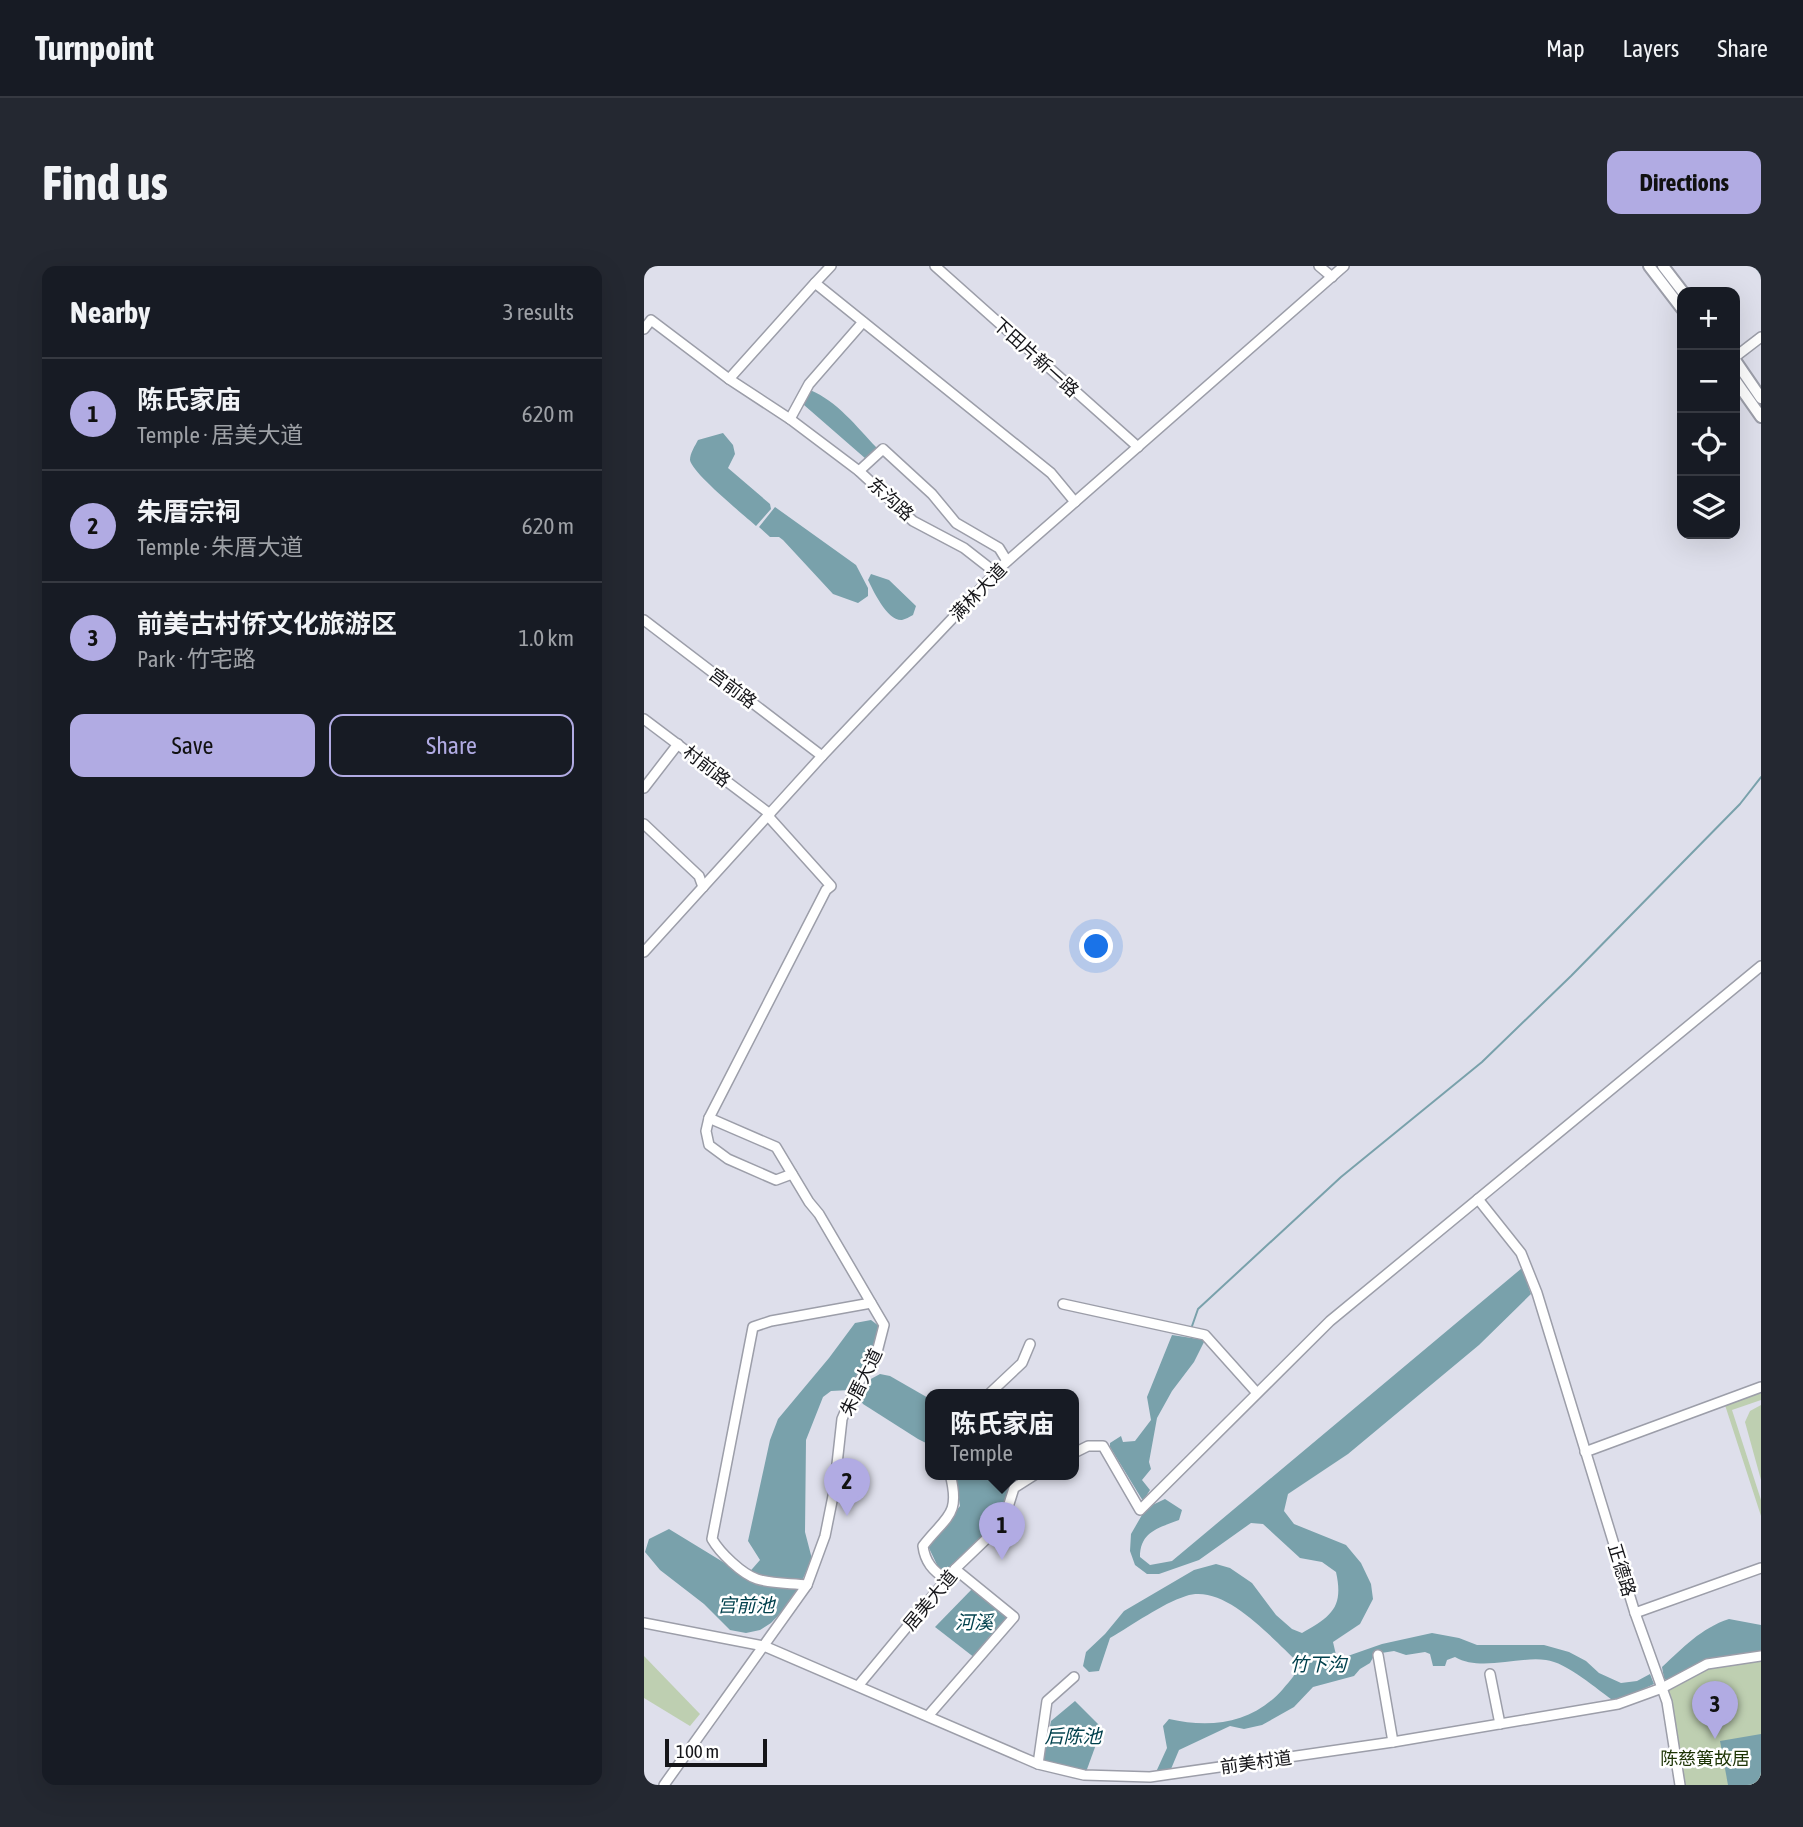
<!DOCTYPE html>
<html lang="en">
<head>
<meta charset="utf-8">
<style>
	:root { --surface:#171b24; --page:#242831; --text:#f1f3f6; --muted:#9ea1a6; --line:#363941; --accent:#b1abe3 }
	body { margin:0; font-family:"Asap Condensed","Noto Sans SC",sans-serif; background:var(--page); color:var(--text) }
	.controls { position:absolute; right:21px; top:21px; display:grid; overflow:hidden; border-radius:14px; box-shadow:0 7px 28px #0002 }
	.controls button { width:63px; height:63px; display:grid; place-items:center; padding:0; border:0; border-bottom:2px solid var(--line); background:var(--surface); color:var(--text); font:35px sans-serif }
	.scale { position:absolute; left:21px; bottom:18px; width:102px; box-sizing:border-box; padding-left:7px; border:4px solid #151519; border-top:0; font-size:19px; line-height:24px; white-space:nowrap; color:#151519; -webkit-text-stroke:5px #fff; paint-order:stroke }
	.you { position:absolute; left:453px; top:681px; width:24px; height:24px; margin:-18px; border:5px solid #fff; border-radius:50%; background:#1a73e8; box-shadow:0 0 0 10px #1a73e833 }
	.badge { display:grid; place-items:center; width:46px; height:46px; border-radius:50%; background:var(--accent); color:#111; font-size:23px; font-weight:700 }
	.pin { position:absolute; translate:-50% -58px; filter:drop-shadow(0 2px 4px #0008) }
	.pin::after { content:''; position:absolute; top:37px; width:24px; height:21px; background:inherit; clip-path:polygon(0 0,100% 0,50% 100%) }
	.popup { position:absolute; left:281px; top:1123px; width:154px; height:91px; box-sizing:border-box; display:grid; place-content:center; border-radius:14px; background:var(--surface); filter:drop-shadow(0 2px 5px #0005); font-size:23px; white-space:nowrap; color:var(--muted) }
	.popup b { font-size:26px; color:var(--text) }
	.popup::after { content:''; position:absolute; left:50%; top:100%; margin-left:-14px; border:14px solid transparent; border-top-color:var(--surface) }
	.list { margin:0; padding:0; list-style:none }
	h2 { display:flex; justify-content:space-between; align-items:center; height:91px; margin:0; padding:0 28px; font-size:30px }
	h2 small { font-size:23px; font-weight:400; color:var(--muted) }
	.list li { display:grid; grid-template-columns:46px 1fr auto; gap:21px; align-items:center; box-sizing:border-box; height:112px; padding:0 28px; border-top:2px solid var(--line) }
	.list b { display:block; font-size:26px; white-space:nowrap }
	.list p { margin:0; font-size:23px; white-space:nowrap; color:var(--muted) }
	.list em { font-size:23px; font-style:normal; color:var(--muted) }
	.actions { display:flex; gap:14px; padding:21px 28px }
	.actions a { flex:1; padding:16px 0; border:2px solid var(--accent); border-radius:14px; text-align:center; font-size:24px; color:var(--accent) }
	.actions .main { background:var(--accent); color:#111 }
	.icon { flex:none; width:38px; height:38px; fill:none; stroke:currentColor; stroke-width:2; stroke-linecap:round; stroke-linejoin:round }
	.map { position:relative; flex:none; width:1117px; height:1519px; overflow:hidden; border-radius:14px }
	header { display:flex; align-items:center; gap:42px; box-sizing:border-box; height:98px; padding:0 35px; background:var(--surface); border-bottom:2px solid var(--line) }
	header strong { font-size:33px }
	nav { display:flex; gap:38px; margin-inline-start:auto; font-size:24px }
	.intro { display:flex; align-items:center; justify-content:space-between; box-sizing:border-box; height:168px; padding:0 42px }
	h1 { margin:0; font-size:49px }
	.button { padding:18px 32px; border-radius:14px; background:var(--accent); color:#111; font-size:24px; font-weight:700 }
	main { display:flex; gap:42px; padding:0 42px }
	aside { flex:1; background:var(--surface); border-radius:14px; box-shadow:0 7px 28px #0002 }
	.map>svg:first-child { display:block }
	.green { fill:#becfb1 }
	.water { fill:#79a1ab }
	.lines { fill:none; stroke-linecap:round; stroke-linejoin:round }
	.stream { stroke:#79a1ab; stroke-width:2 }
	.minor-casing { stroke:#9c9ea9; stroke-width:12 }
	.major-casing { stroke:#9c9ea9; stroke-width:14 }
	.minor { stroke:#fff; stroke-width:9 }
	.major { stroke:#fff; stroke-width:10 }
	.labels { text-anchor:middle; dominant-baseline:central; stroke-width:5; stroke-linejoin:round; paint-order:stroke }
	.street-label { font-size:18px; fill:#151519; stroke:#fff }
	.park-label { font-size:18px; fill:#1c3304; stroke:#fff }
	.water-label { font-size:19px; font-style:italic; fill:#02414d; stroke:#fff }
</style>
</head>
<body>
<header>
<strong>Turnpoint</strong>
<nav><a>Map</a><a>Layers</a><a>Share</a></nav>
</header>
<div class="intro"><h1>Find us</h1><a class="button">Directions</a></div>
<main>
<aside>
<h2>Nearby<small>3 results</small></h2>
<ul class="list">
<li><span class="badge">1</span><div><b>陈氏家庙</b><p>Temple · 居美大道</p></div><em>620 m</em></li>
<li><span class="badge">2</span><div><b>朱厝宗祠</b><p>Temple · 朱厝大道</p></div><em>620 m</em></li>
<li><span class="badge">3</span><div><b>前美古村侨文化旅游区</b><p>Park · 竹宅路</p></div><em>1.0 km</em></li>
</ul>
<div class="actions"><a class="main">Save</a><a>Share</a></div>
</aside>
<div class="map">
<svg width="1117" height="1519" viewBox="0 0 1117 1519">
	<rect width="100%" height="100%" fill="#dedfeb"/>
	<g class="green">
		<path d="M 1117,1127 L 1117,1134 L 1088,1144 L 1117,1234 L 1117,1250 L 1081,1139 Z"/>
		<path d="M 1117,1139 L 1117,1214 L 1101,1156 L 1106,1145 Z"/>
		<path d="M 0,1390 L 56,1448 L 46,1460 L 0,1432 Z"/>
		<path d="M 1117,1393 L 1117,1519 L 1032,1519 L 1017,1428 L 1034,1416 L 1067,1400 Z"/>
	</g>
	<g class="water">
		<path d="M 166,124 C 193,135 213,161 232,181 L 232,186 L 222,193 L 160,139 L 159,136 Z"/>
		<path d="M 79,167 L 89,179 L 91,188 L 84,202 L 126,238 L 127,243 L 112,260 C 100,249 48,207 46,194 C 46,187 51,180 54,174 Z"/>
		<path d="M 131,241 L 212,299 L 224,322 L 224,330 L 214,337 L 189,328 L 139,274 L 135,271 L 126,271 L 115,261 Z"/>
		<path d="M 227,308 L 245,314 L 272,340 L 269,349 C 265,351 262,353 258,354 C 243,355 229,324 224,314 Z"/>
		<path d="M 878,1002 L 887,1028 L 835,1079 L 704,1188 L 644,1228 L 640,1245 L 650,1258 L 702,1279 L 717,1297 L 727,1318 L 729,1333 L 716,1358 L 689,1376 L 692,1389 L 698,1392 L 738,1378 L 788,1367 L 815,1372 L 833,1379 L 900,1379 L 925,1386 L 942,1395 L 955,1407 L 977,1417 L 993,1415 L 1006,1408 L 1010,1418 L 971,1436 C 954,1424 922,1396 902,1394 C 874,1390 837,1406 811,1391 L 803,1394 L 801,1400 L 789,1400 L 786,1388 L 781,1386 L 762,1389 L 750,1385 L 731,1388 L 726,1397 L 716,1403 L 710,1410 L 669,1421 L 650,1441 L 618,1459 L 600,1463 L 586,1460 L 535,1484 L 527,1503 L 512,1506 L 523,1482 L 519,1460 L 525,1453 C 568,1463 609,1457 639,1423 C 647,1413 653,1409 654,1396 C 627,1372 581,1317 542,1330 C 517,1338 489,1359 466,1372 L 455,1405 L 445,1406 L 439,1400 L 442,1386 L 461,1368 L 480,1345 L 550,1304 L 572,1298 L 586,1302 L 608,1317 L 632,1349 L 648,1363 L 658,1367 C 687,1350 700,1342 692,1306 L 678,1296 L 656,1292 L 619,1258 L 607,1257 L 555,1294 L 515,1308 L 503,1308 L 491,1299 L 486,1285 L 487,1268 L 502,1242 L 521,1233 L 538,1244 L 535,1254 C 514,1262 496,1266 496,1291 L 506,1299 L 528,1295 Z"/>
		<path d="M 227,1054 L 235,1060 L 229,1089 L 206,1124 L 187,1125 L 179,1131 L 162,1174 L 161,1266 L 168,1293 L 149,1334 L 127,1357 L 116,1364 L 102,1367 L 86,1364 L 60,1338 L 16,1304 L 1,1286 L 5,1273 L 25,1263 L 102,1310 L 116,1294 L 104,1275 L 126,1174 L 134,1153 L 185,1092 L 211,1057 Z"/>
		<path d="M 528,1069 L 561,1074 L 550,1096 L 528,1125 L 513,1152 L 505,1196 L 507,1203 L 498,1214 L 506,1224 L 499,1235 L 466,1181 L 466,1177 L 477,1170 L 479,1176 L 491,1175 L 507,1154 L 503,1131 Z"/>
		<path d="M 236,1108 L 246,1110 L 286,1133 L 286,1179 L 274,1173 L 219,1138 L 214,1131 L 225,1114 Z"/>
		<path d="M 311,1208 L 346,1208 L 366,1223 L 353,1254 L 304,1306 L 295,1303 L 284,1280 L 316,1240 Z"/>
		<path d="M 329,1322 L 366,1352 L 331,1392 L 291,1361 Z"/>
		<path d="M 1085,1353 L 1117,1359 L 1117,1386 L 1062,1395 L 1022,1414 L 1020,1412 L 1018,1401 C 1039,1382 1057,1362 1085,1353 Z"/>
		<path d="M 431,1435 L 458,1462 L 442,1506 L 399,1495 L 407,1455 Z"/>
		<path d="M 1117,1468 L 1117,1519 L 1084,1519 L 1076,1475 Z"/>
	</g>
	<g class="lines">
		<g class="stream">
			<path d="M 1111,0 L 1117,8"/>
			<path d="M 547,1063 L 554,1043 L 697,911 L 838,796 L 927,710 L 1096,538 L 1117,511"/>
		</g>
		<g class="minor-casing">
			<g id="minor">
				<path d="M 291,0 L 494,181"/>
				<path d="M 675,0 L 688,11"/>
				<path d="M 171,17 L 187,0"/>
				<path d="M 0,63 L 7,54 L 85,113"/>
				<path d="M 1091,91 L 1117,71"/>
				<path d="M 146,153 L 165,118 L 219,56"/>
				<path d="M 215,205 L 239,183 L 288,228 L 312,257 L 355,282 L 363,295"/>
				<path d="M 352,307 L 320,282 L 269,255 L 215,205 L 146,153 L 85,113 L 171,17 L 407,207 L 431,236"/>
				<path d="M 0,354 L 178,490"/>
				<path d="M 0,453 L 126,548"/>
				<path d="M 0,522 L 34,478"/>
				<path d="M 0,558 L 55,610 L 59,621"/>
				<path d="M 0,686 L 178,490 L 359,299 L 700,0"/>
				<path d="M 65,852 L 62,865 L 65,879 L 84,893 L 132,914 L 148,908"/>
				<path d="M 834,933 L 877,987 L 893,1027 L 991,1347 L 1023,1436 L 1036,1519"/>
				<path d="M 419,1038 L 561,1069 L 613,1127"/>
				<path d="M 345,1128 L 378,1097 L 386,1078"/>
				<path d="M 941,1186 L 1117,1121"/>
				<path d="M 430,1187 L 444,1180 L 459,1180 L 496,1244 L 686,1055 L 1117,700"/>
				<path d="M 302,1313 C 289,1305 281,1296 279,1280 C 302,1250 317,1250 306,1208"/>
				<path d="M 163,1319 C 148,1317 128,1318 113,1313 C 98,1308 76,1287 68,1273 L 109,1061 L 127,1055 L 227,1037"/>
				<path d="M 991,1347 L 1117,1302"/>
				<path d="M 0,1357 L 120,1380 L 394,1498 L 440,1509 L 506,1511 L 749,1476 L 974,1438 L 1018,1422 L 1063,1398 L 1117,1390"/>
				<path d="M 734,1389 L 749,1476"/>
				<path d="M 846,1408 L 856,1458"/>
				<path d="M 214,1420 L 311,1303 L 359,1257 L 370,1222 L 392,1208"/>
				<path d="M 284,1450 L 370,1351 L 311,1303"/>
				<path d="M 394,1498 L 403,1435 L 430,1411"/>
				<path d="M 20,1519 L 163,1319 L 181,1270 L 190,1225 L 198,1153 L 212,1120 L 232,1090 L 240,1059 L 175,948 L 165,936 L 132,881 L 65,852 L 182,624 L 187,620 L 124,550"/>
			</g>
		</g>
		<g class="major-casing">
			<g id="major">
				<path d="M 1005,0 L 1038,43"/>
				<path d="M 1019,0 L 1039,26"/>
				<path d="M 1091,94 L 1117,132"/>
				<path d="M 1091,114 L 1117,151"/>
			</g>
		</g>
		<use href="#minor" class="minor"/>
		<use href="#major" class="major"/>
	</g>
	<g class="labels">
		<g class="street-label">
			<text transform="translate(392 91) rotate(42)">下田片新一路</text>
			<text transform="translate(247 233) rotate(42)">东沟路</text>
			<text transform="translate(334 326) rotate(-46)">满林大道</text>
			<text transform="translate(89 422) rotate(37)">宫前路</text>
			<text transform="translate(63 500) rotate(38)">村前路</text>
			<text transform="translate(217 1116) rotate(-64)">朱厝大道</text>
			<text transform="translate(978 1304) rotate(73)">正德路</text>
			<text transform="translate(286 1334) rotate(-50)">居美大道</text>
			<text transform="translate(612 1496) rotate(-8)">前美村道</text>
		</g>
		<g class="park-label">
			<text x="1061" y="1492">陈慈簧故居</text>
		</g>
		<g class="water-label">
			<text x="102" y="1339">宫前池</text>
			<text x="330" y="1356">河溪</text>
			<text x="674" y="1398">竹下沟</text>
			<text x="429" y="1470">后陈池</text>
		</g>
	</g>
</svg>
<div class="controls">
<button>+</button>
<button>−</button>
<button><svg class="icon" aria-label="locate" viewBox="0 0 24 24"><circle cx="12" cy="12" r="6"/><path d="M12 2v4M12 18v4M2 12h4M18 12h4"/></svg></button>
<button><svg class="icon" aria-label="layers" viewBox="0 0 24 24"><path d="M12 4l9 5-9 5-9-5zM3 14l9 5 9-5"/></svg></button>
</div>
<div class="scale">100 m</div>
<div class="you"></div>
<div class="pin badge" style="left:358px;top:1294px">1</div>
<div class="popup"><b>陈氏家庙</b>Temple</div>
<div class="pin badge" style="left:203px;top:1250px">2</div>
<div class="pin badge" style="left:1071px;top:1473px">3</div>
</div>
</main>
</body>
</html>
